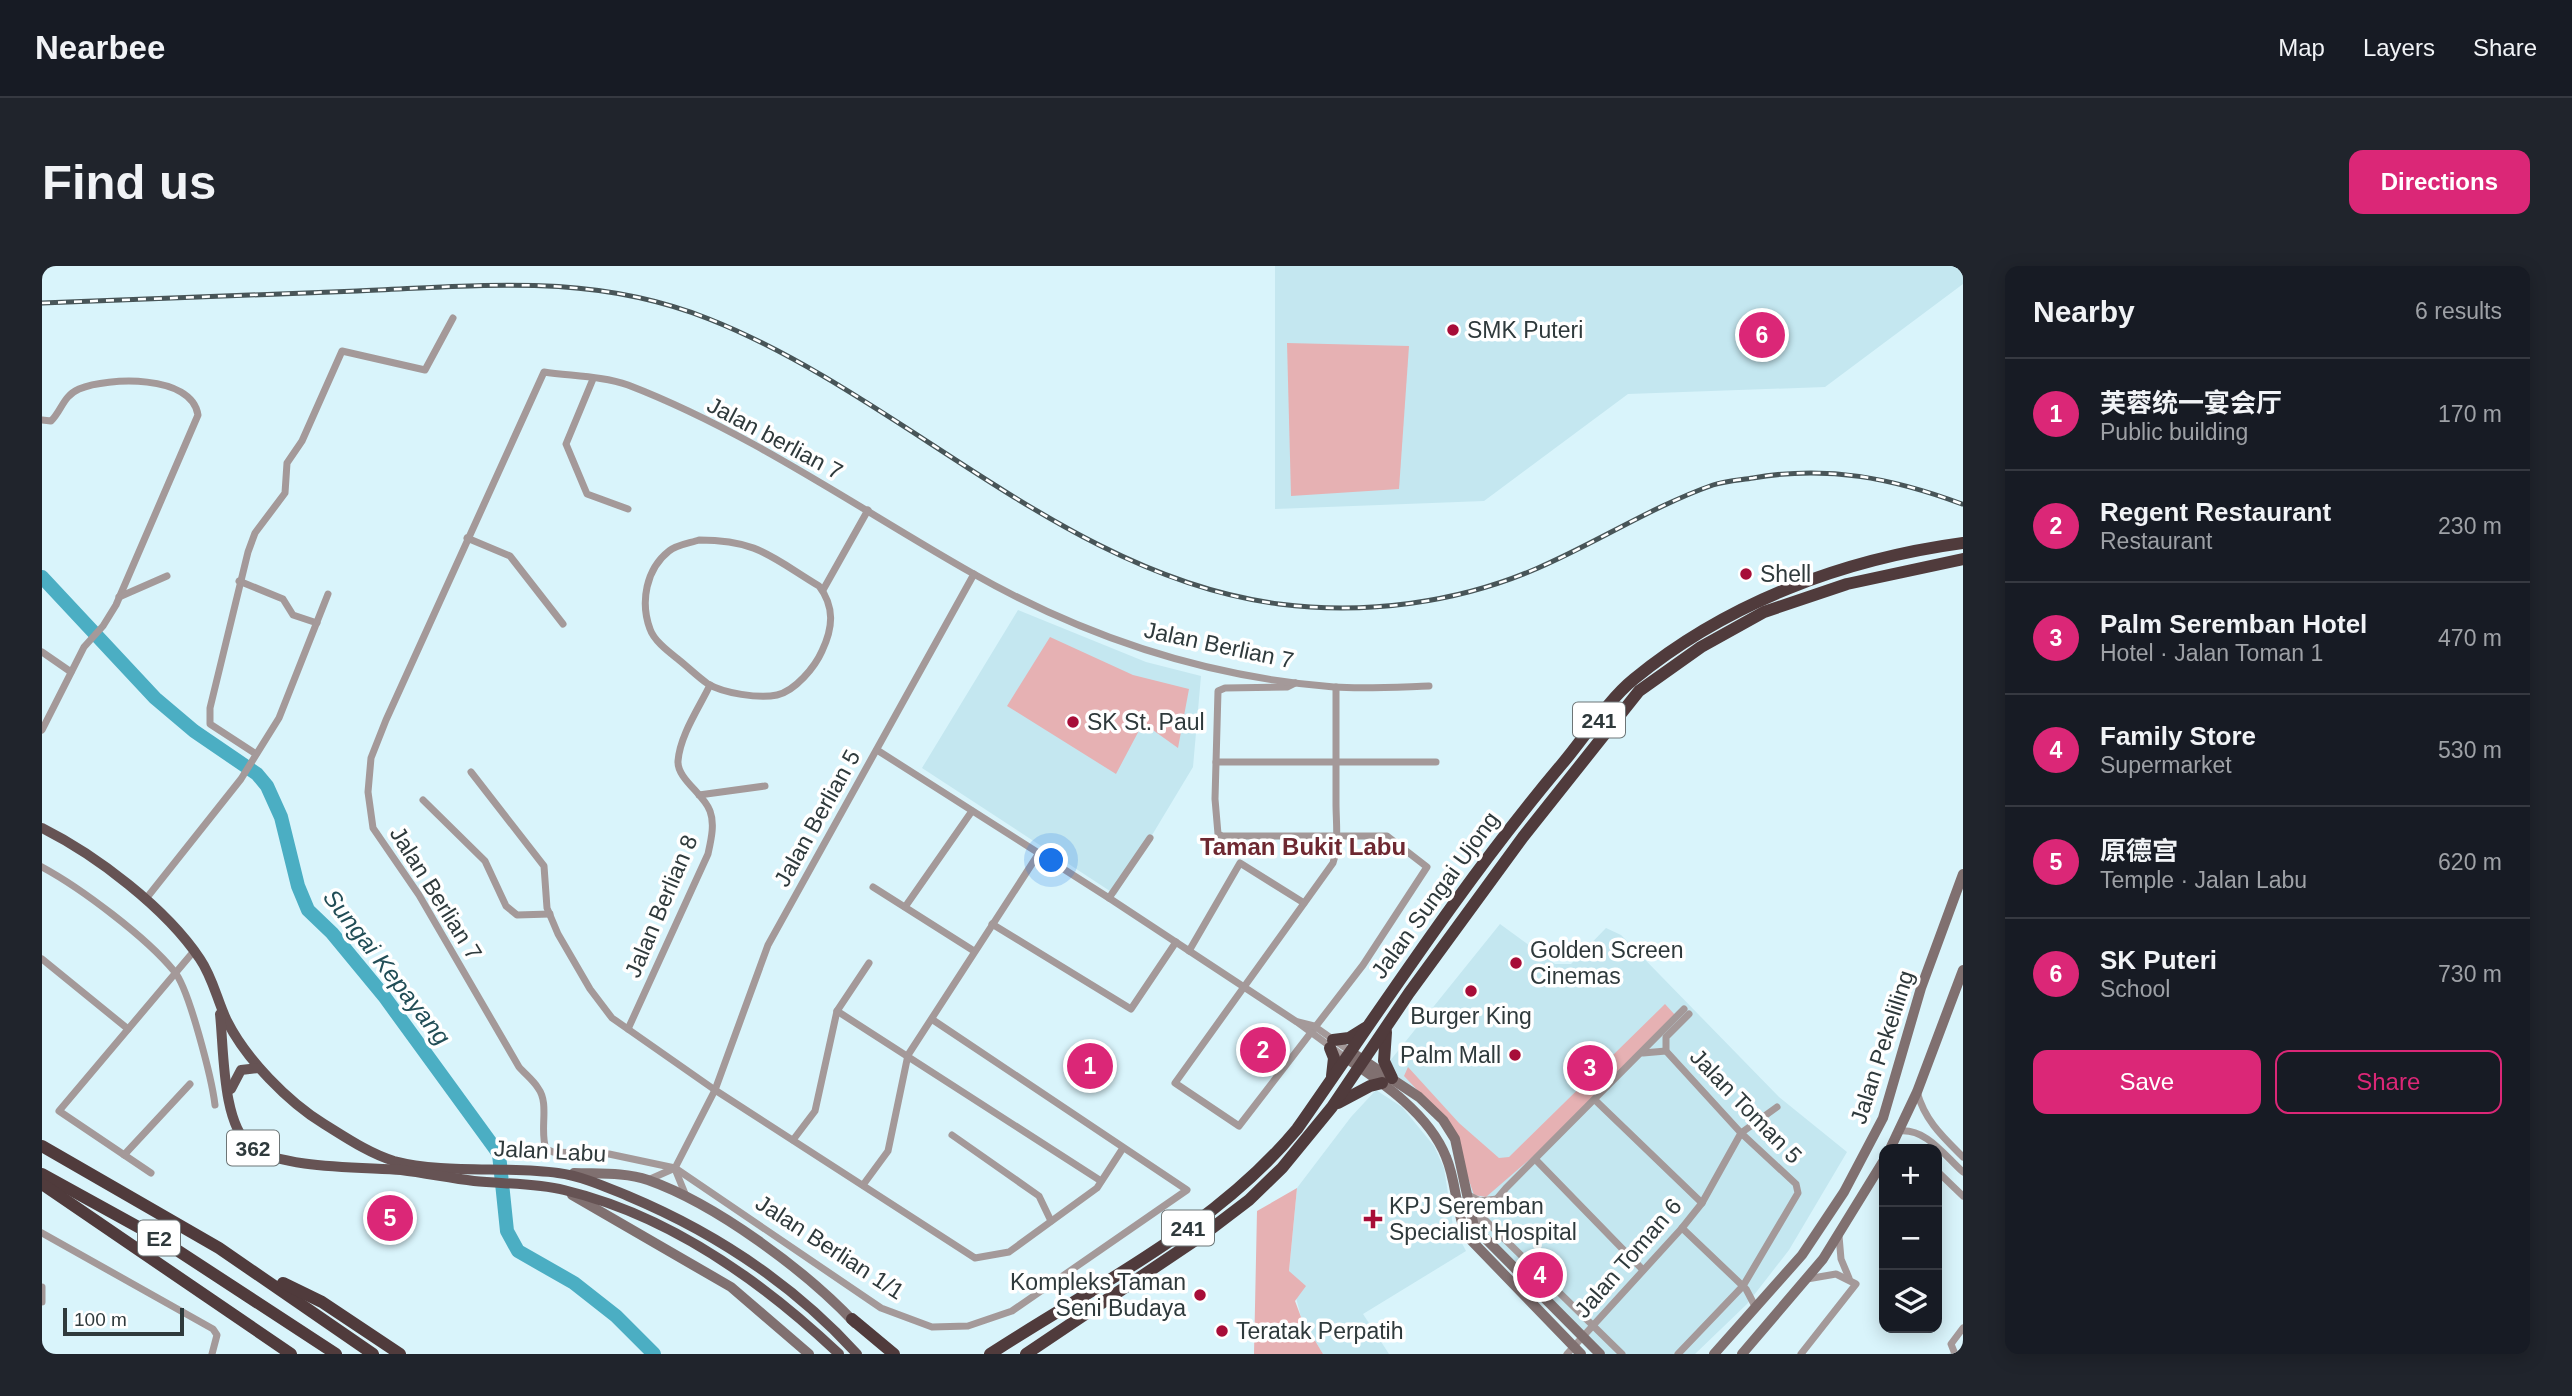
<!DOCTYPE html>
<html lang="en">
<head>
<meta charset="utf-8">
<style>
	:root { --surface:#171b24; --page:#20242c; --text:#f1f3f6; --muted:#9ea1a6; --line:#363941; --accent:#db2777 }
	body { margin:0; font-family:Helvetica,"Noto Sans SC",sans-serif; background:var(--page); color:var(--text) }
	.controls { position:absolute; right:21px; bottom:21px; display:grid; overflow:hidden; border-radius:14px; box-shadow:0 4px 18px #0003 }
	.controls button { width:63px; height:63px; display:grid; place-items:center; padding:0; border:0; border-bottom:2px solid var(--line); background:var(--surface); color:var(--text); font:35px sans-serif }
	.scale { position:absolute; left:21px; bottom:18px; width:121px; box-sizing:border-box; padding-left:7px; border:4px solid #2f3a3c; border-top:0; font-size:19px; line-height:24px; white-space:nowrap; color:#2f3a3c; -webkit-text-stroke:5px #fff; paint-order:stroke }
	.you { position:absolute; left:1010px; top:595px; width:24px; height:24px; margin:-18px; border:5px solid #fff; border-radius:50%; background:#1a73e8; box-shadow:0 0 0 10px #1a73e833 }
	.badge { display:grid; place-items:center; width:46px; height:46px; border-radius:50%; background:var(--accent); color:#fff; font-size:23px; font-weight:700 }
	.pin { position:absolute; translate:-50% -50%; border:4px solid #fff; box-shadow:0 2px 7px #0006 }
	.list { margin:0; padding:0; list-style:none }
	h2 { display:flex; justify-content:space-between; align-items:center; height:91px; margin:0; padding:0 28px; font-size:30px }
	h2 small { font-size:23px; font-weight:400; color:var(--muted) }
	.list li { display:grid; grid-template-columns:46px 1fr auto; gap:21px; align-items:center; box-sizing:border-box; height:112px; padding:0 28px; border-top:2px solid var(--line) }
	.list b { display:block; font-size:26px; white-space:nowrap }
	.list p { margin:0; font-size:23px; white-space:nowrap; color:var(--muted) }
	.list em { font-size:23px; font-style:normal; color:var(--muted) }
	.actions { display:flex; gap:14px; padding:21px 28px }
	.actions a { flex:1; padding:16px 0; border:2px solid var(--accent); border-radius:14px; text-align:center; font-size:24px; color:var(--accent) }
	.actions .main { background:var(--accent); color:#fff }
	.icon { flex:none; width:38px; height:38px; fill:none; stroke:currentColor; stroke-width:2; stroke-linecap:round; stroke-linejoin:round }
	.map { position:relative; flex:none; width:1921px; height:1088px; overflow:hidden; border-radius:14px }
	header { display:flex; align-items:center; gap:42px; box-sizing:border-box; height:98px; padding:0 35px; background:var(--surface); border-bottom:2px solid var(--line) }
	header strong { font-size:33px }
	nav { display:flex; gap:38px; margin-inline-start:auto; font-size:24px }
	.intro { display:flex; align-items:center; justify-content:space-between; box-sizing:border-box; height:168px; padding:0 42px }
	h1 { margin:0; font-size:49px }
	.button { padding:18px 32px; border-radius:14px; background:var(--accent); color:#fff; font-size:24px; font-weight:700 }
	main { display:flex; gap:42px; padding:0 42px }
	aside { flex:1; background:var(--surface); border-radius:14px; box-shadow:0 4px 18px #0003 }
	.map>svg:first-child { display:block }
	.built { fill:#c4e7f0 }
	.green { fill:#e6b1b3 }
	.lines { fill:none; stroke-linecap:round; stroke-linejoin:round }
	.river { stroke:#4baec3; stroke-width:14 }
	.street { stroke:#a49999; stroke-width:7 }
	.secondary { stroke:#807070; stroke-width:10 }
	.primary { stroke:#665354; stroke-width:10 }
	.highway { stroke:#503b3c; stroke-width:12 }
	.rail-casing { stroke:#485558; stroke-width:5 }
	.rail { stroke:#fff; stroke-width:2.5; stroke-dasharray:8; stroke-linecap:butt }
	.poi-dot { fill:#a70d38; stroke:#fff; stroke-width:2.5 }
	.labels { text-anchor:middle; dominant-baseline:central; stroke-width:7; stroke-linejoin:round; paint-order:stroke }
	.shield { fill:#fff; stroke:#6d7576; stroke-width:2 }
	.shield-label { font-size:21px; font-weight:bold; fill:#2f3a3c }
	.poi-label { font-size:23px; fill:#2f3a3c; stroke:#fff; text-anchor:start }
	.street-label { font-size:23px; fill:#2f3a3c; stroke:#fff }
	.neighbourhood-label { font-size:24px; font-weight:bold; fill:#6e2831; stroke:#fff }
	.water-label { font-size:24px; font-style:italic; fill:#214d56; stroke:#fff }
</style>
</head>
<body>
<header>
<strong>Nearbee</strong>
<nav><a>Map</a><a>Layers</a><a>Share</a></nav>
</header>
<div class="intro"><h1>Find us</h1><a class="button">Directions</a></div>
<main>
<div class="map">
<svg width="1921" height="1088" viewBox="0 0 1921 1088">
	<rect width="100%" height="100%" fill="#d9f4fb"/>
	<g class="built">
		<path d="M 1233,0 L 1921,0 L 1921,18 L 1783,121 L 1586,128 L 1442,235 L 1233,243 Z"/>
		<path d="M 976,344 L 1104,396 L 1159,410 L 1151,501 L 1074,629 L 880,502 Z"/>
		<path d="M 1458,658 L 1513,698 L 1529,698 L 1564,662 L 1579,669 L 1737,831 L 1805,886 L 1747,984 L 1705,1038 L 1653,1088 L 1560,1088 L 1447,974 L 1432,952 L 1411,859 L 1343,801 Z"/>
		<path d="M 1334,824 L 1360,841 L 1392,880 L 1402,902 L 1411,960 L 1424,985 L 1321,1048 L 1347,1088 L 1281,1088 L 1259,1051 L 1247,1005 L 1255,922 L 1309,851 Z"/>
	</g>
	<g class="green">
		<path d="M 1245,77 L 1367,80 L 1357,223 L 1249,230 Z"/>
		<path d="M 1008,371 L 1091,409 L 1147,423 L 1136,482 L 1101,457 L 1074,508 L 965,440 Z"/>
		<path d="M 1623,738 L 1634,750 L 1523,863 L 1444,931 L 1432,929 L 1411,868 L 1401,851 L 1362,810 L 1366,801 L 1417,857 L 1457,892 L 1467,891 Z"/>
		<path d="M 1255,922 L 1247,1005 L 1264,1020 L 1253,1035 L 1259,1051 L 1281,1088 L 1212,1088 L 1215,945 Z"/>
	</g>
	<g class="lines">
		<path class="river" d="M 0,311 L 113,432 L 152,465 L 215,508 L 225,520 L 239,551 L 256,620 L 266,644 L 290,667 L 342,730 L 457,888 L 465,965 L 476,985 L 532,1017 L 574,1050 L 612,1088"/>
		<g class="street">
			<path d="M 551,113 L 524,178 L 545,228 L 586,243"/>
			<path d="M 0,154 L 9,155 C 20,144 21,130 37,123 C 66,111 150,108 156,149 L 74,339 L 61,360 L 42,381 L 0,464"/>
			<path d="M 425,272 L 468,290 L 521,358"/>
			<path d="M 657,274 C 716,274 729,291 777,320 C 793,341 791,362 780,385 C 773,401 753,425 735,429 C 717,433 681,427 666,418 C 656,411 647,402 637,394 C 627,386 612,375 608,363 C 598,336 604,303 627,285 C 634,279 648,277 657,274 Z"/>
			<path d="M 197,315 L 241,333 L 251,349 L 275,357"/>
			<path d="M 781,324 L 826,244"/>
			<path d="M 77,331 L 125,310"/>
			<path d="M 0,386 L 29,406"/>
			<path d="M 1253,417 L 1245,421 L 1183,422 L 1176,425 L 1173,533 L 1176,568 L 1180,570 L 1345,570 L 1385,601 L 1321,699 L 1197,860 L 1133,817 L 1291,597 C 1297,578 1294,556 1294,537 C 1294,498 1294,460 1294,421"/>
			<path d="M 835,484 L 1067,632 L 1255,756 L 1304,792"/>
			<path d="M 214,488 L 168,458 L 168,442 L 206,286 L 213,267 L 243,227 L 245,197 L 260,175 L 300,85 L 383,104 L 411,52"/>
			<path d="M 1174,496 L 1394,496"/>
			<path d="M 429,506 L 502,600 L 505,642 L 516,668 L 548,723 L 570,752 L 673,824 L 933,992 L 967,986 L 1055,922 L 1081,882"/>
			<path d="M 657,529 L 723,520"/>
			<path d="M 381,534 L 443,595 L 464,640 L 475,649 L 508,648"/>
			<path d="M 0,601 C 39,622 104,671 132,705 C 147,722 170,814 173,839"/>
			<path d="M 831,621 L 932,685"/>
			<path d="M 1067,632 L 1108,572"/>
			<path d="M 103,634 L 199,513 L 237,452 L 286,328"/>
			<path d="M 863,641 L 930,545"/>
			<path d="M 950,658 L 1089,743 L 1134,676"/>
			<path d="M 1147,685 L 1198,597 L 1262,637"/>
			<path d="M 0,693 L 86,763"/>
			<path d="M 795,745 L 1059,915"/>
			<path d="M 891,754 L 1145,924 L 970,1045 L 926,1060 L 890,1061 L 839,1042 L 633,902 L 567,888 L 511,886 L 504,883 C 497,864 508,838 496,822 C 491,814 483,808 477,801 L 377,629 L 331,562 L 326,526 L 329,492 L 344,454 L 502,106 C 528,110 561,110 586,119 C 708,166 817,243 930,307 C 1041,370 1164,411 1292,421 C 1323,423 1356,421 1387,420"/>
			<path d="M 1256,756 L 1272,760 L 1309,786"/>
			<path d="M 586,763 L 666,588 C 669,574 673,558 668,545 C 662,528 635,513 636,495 C 638,469 657,442 668,419"/>
			<path d="M 1601,787 L 1624,785"/>
			<path d="M 1875,826 C 1883,855 1901,871 1921,891"/>
			<path d="M 1553,834 L 1660,937"/>
			<path d="M 1857,865 C 1884,862 1902,889 1921,906"/>
			<path d="M 910,869 L 997,930 L 1009,955"/>
			<path d="M 751,874 L 773,845 L 795,745 L 827,697"/>
			<path d="M 82,889 L 148,818"/>
			<path d="M 1494,894 L 1601,1004"/>
			<path d="M 633,903 L 644,930"/>
			<path d="M 1895,905 L 1921,930"/>
			<path d="M 109,907 L 17,845 L 152,685"/>
			<path d="M 606,914 L 633,902 L 673,824 L 726,679 L 932,308"/>
			<path d="M 821,919 L 846,885 L 866,789 L 997,587"/>
			<path d="M 1426,929 L 1438,935 L 1455,933"/>
			<path d="M 1440,951 L 1580,1088"/>
			<path d="M 1431,961 L 1464,922 L 1642,743"/>
			<path d="M 1640,962 L 1704,1023 L 1714,1042"/>
			<path d="M 0,967 L 171,1063 L 175,1069 L 170,1088"/>
			<path d="M 1797,970 L 1799,993 L 1807,1012"/>
			<path d="M 0,1021 L 0,1036"/>
			<path d="M 1525,1088 L 1640,962 L 1660,937 L 1699,867 L 1735,841"/>
			<path d="M 1636,1088 L 1701,1020 L 1756,927 L 1754,918 L 1699,867 L 1624,785 L 1624,771 L 1647,748"/>
			<path d="M 1759,1088 L 1814,1018 L 1794,1008 L 1765,1013"/>
			<path d="M 1913,1088 L 1909,1078 L 1921,1062"/>
		</g>
		<g class="secondary">
			<path d="M 1309,786 L 1377,831 L 1401,854 L 1413,873 L 1432,961 L 1558,1088"/>
			<path d="M 1304,792 C 1341,817 1387,848 1404,891 C 1415,917 1413,945 1425,970 L 1539,1088"/>
			<path d="M 1848,883 L 1875,826 L 1921,704"/>
			<path d="M 532,907 C 556,908 583,906 606,914 C 674,938 763,1004 813,1057"/>
			<path d="M 530,929 L 689,1021 L 767,1088"/>
			<path d="M 1672,1088 L 1760,989 L 1802,926 L 1841,852 L 1879,722 L 1921,608"/>
			<path d="M 1700,1088 L 1781,993 L 1842,894"/>
		</g>
		<g class="primary">
			<path d="M 0,562 C 54,589 124,642 158,693 C 171,712 175,734 185,755 C 204,793 246,836 282,858 C 303,871 328,888 352,895 C 402,908 465,900 516,907 C 540,910 564,921 586,930 C 672,966 752,1019 815,1088"/>
			<path d="M 178,748 C 182,784 180,857 208,880 C 237,903 321,901 359,904 C 383,907 408,912 432,915 C 461,918 493,917 522,924 C 627,949 720,1015 797,1088"/>
			<path d="M 189,823 L 199,804 L 217,802"/>
		</g>
		<g class="highway">
			<path d="M 1344,766 L 1342,795 L 1350,812"/>
			<path d="M 1291,774 L 1307,772 L 1323,762"/>
			<path d="M 1288,782 L 1292,792 L 1290,810"/>
			<path d="M 1296,837 L 1328,820 L 1340,817"/>
			<path d="M 0,880 L 177,982 L 331,1088"/>
			<path d="M 0,908 L 118,973 L 294,1088"/>
			<path d="M 0,918 L 249,1088"/>
			<path d="M 241,1017 L 280,1036 L 358,1088"/>
			<path d="M 810,1053 L 852,1088"/>
			<path d="M 948,1088 C 1054,1019 1174,961 1255,863 C 1341,740 1423,613 1520,498 C 1542,472 1566,434 1592,413 C 1686,336 1802,293 1921,277"/>
			<path d="M 984,1088 L 1161,969 L 1207,934 L 1240,902 L 1290,841 L 1367,727 L 1481,571 L 1597,425 L 1659,381 L 1722,346 L 1805,318 L 1921,293"/>
		</g>
		<g class="rail-casing">
			<path id="rail" d="M 0,37 C 105,33 210,29 315,25 C 439,20 548,6 667,53 C 861,130 1025,311 1237,338 C 1324,349 1416,337 1496,302 C 1554,277 1611,240 1671,219 C 1683,215 1698,214 1711,212 C 1785,199 1850,212 1920,238"/>
		</g>
		<use href="#rail" class="rail"/>
	</g>
	<g class="poi-dot">
		<circle cx="1411" cy="64" r="7"/>
		<circle cx="1704" cy="308" r="7"/>
		<circle cx="1031" cy="456" r="7"/>
		<circle cx="1474" cy="697" r="7"/>
		<circle cx="1429" cy="725" r="7"/>
		<circle cx="1473" cy="789" r="7"/>
		<path d="M1327.5 942.5h7v7h7v7h-7v7h-7v-7h-7v-7h7z"/>
		<circle cx="1158" cy="1029" r="7"/>
		<circle cx="1180" cy="1065" r="7"/>
	</g>
	<g class="labels">
		<g class="shield">
			<rect x="1531" y="436.5" width="52" height="35" rx="5"/>
			<rect x="185" y="864.5" width="52" height="35" rx="5"/>
			<rect x="1120" y="944.5" width="52" height="35" rx="5"/>
			<rect x="96" y="954.5" width="42" height="35" rx="5"/>
		</g>
		<g class="shield-label">
			<text x="1557" y="454">241</text>
			<text x="211" y="882">362</text>
			<text x="1146" y="962">241</text>
			<text x="117" y="972">E2</text>
		</g>
		<g class="poi-label">
			<text x="1425" y="64">SMK Puteri</text>
			<text x="1718" y="308">Shell</text>
			<text x="1045" y="456">SK St. Paul</text>
			<text x="1488" y="684">Golden Screen<tspan x="1488" dy="26">Cinemas</tspan></text>
			<text x="1429" y="750" text-anchor="middle">Burger King</text>
			<text x="1459" y="789" text-anchor="end">Palm Mall</text>
			<text x="1347" y="940">KPJ Seremban<tspan x="1347" dy="26">Specialist Hospital</tspan></text>
			<text x="1144" y="1016" text-anchor="end">Kompleks Taman<tspan x="1144" dy="26">Seni Budaya</tspan></text>
			<text x="1194" y="1065">Teratak Perpatih</text>
		</g>
		<g class="street-label">
			<text transform="translate(733 172) rotate(28)">Jalan berlian 7</text>
			<text transform="translate(1177 379) rotate(12)">Jalan Berlian 7</text>
			<text transform="translate(775 552) rotate(-61)">Jalan Berlian 5</text>
			<text transform="translate(394 627) rotate(58)">Jalan Berlian 7</text>
			<text transform="translate(1393 629) rotate(-54)">Jalan Sungai Ujong</text>
			<text transform="translate(619 640) rotate(-67)">Jalan Berlian 8</text>
			<text transform="translate(1840 781) rotate(-72)">Jalan Pekeliling</text>
			<text transform="translate(1704 840) rotate(46)">Jalan Toman 5</text>
			<text transform="translate(508 885) rotate(3)">Jalan Labu</text>
			<text transform="translate(788 981) rotate(33)">Jalan Berlian 1/1</text>
			<text transform="translate(1586 992) rotate(-49)">Jalan Toman 6</text>
		</g>
		<g class="neighbourhood-label">
			<text x="1261" y="580">Taman Bukit Labu</text>
		</g>
		<g class="water-label">
			<text transform="translate(345 701) rotate(52)">Sungai Kepayang</text>
		</g>
	</g>
</svg>
<div class="controls">
<button>+</button>
<button>−</button>
<button><svg class="icon" aria-label="layers" viewBox="0 0 24 24"><path d="M12 4l9 5-9 5-9-5zM3 14l9 5 9-5"/></svg></button>
</div>
<div class="scale">100 m</div>
<div class="you"></div>
<div class="pin badge" style="left:1048px;top:800px">1</div>
<div class="pin badge" style="left:1221px;top:784px">2</div>
<div class="pin badge" style="left:1548px;top:802px">3</div>
<div class="pin badge" style="left:1498px;top:1009px">4</div>
<div class="pin badge" style="left:348px;top:952px">5</div>
<div class="pin badge" style="left:1720px;top:69px">6</div>
</div>
<aside>
<h2>Nearby<small>6 results</small></h2>
<ul class="list">
<li><span class="badge">1</span><div><b>芙蓉统一宴会厅</b><p>Public building</p></div><em>170 m</em></li>
<li><span class="badge">2</span><div><b>Regent Restaurant</b><p>Restaurant</p></div><em>230 m</em></li>
<li><span class="badge">3</span><div><b>Palm Seremban Hotel</b><p>Hotel · Jalan Toman 1</p></div><em>470 m</em></li>
<li><span class="badge">4</span><div><b>Family Store</b><p>Supermarket</p></div><em>530 m</em></li>
<li><span class="badge">5</span><div><b>原德宫</b><p>Temple · Jalan Labu</p></div><em>620 m</em></li>
<li><span class="badge">6</span><div><b>SK Puteri</b><p>School</p></div><em>730 m</em></li>
</ul>
<div class="actions"><a class="main">Save</a><a>Share</a></div>
</aside>
</main>
</body>
</html>
